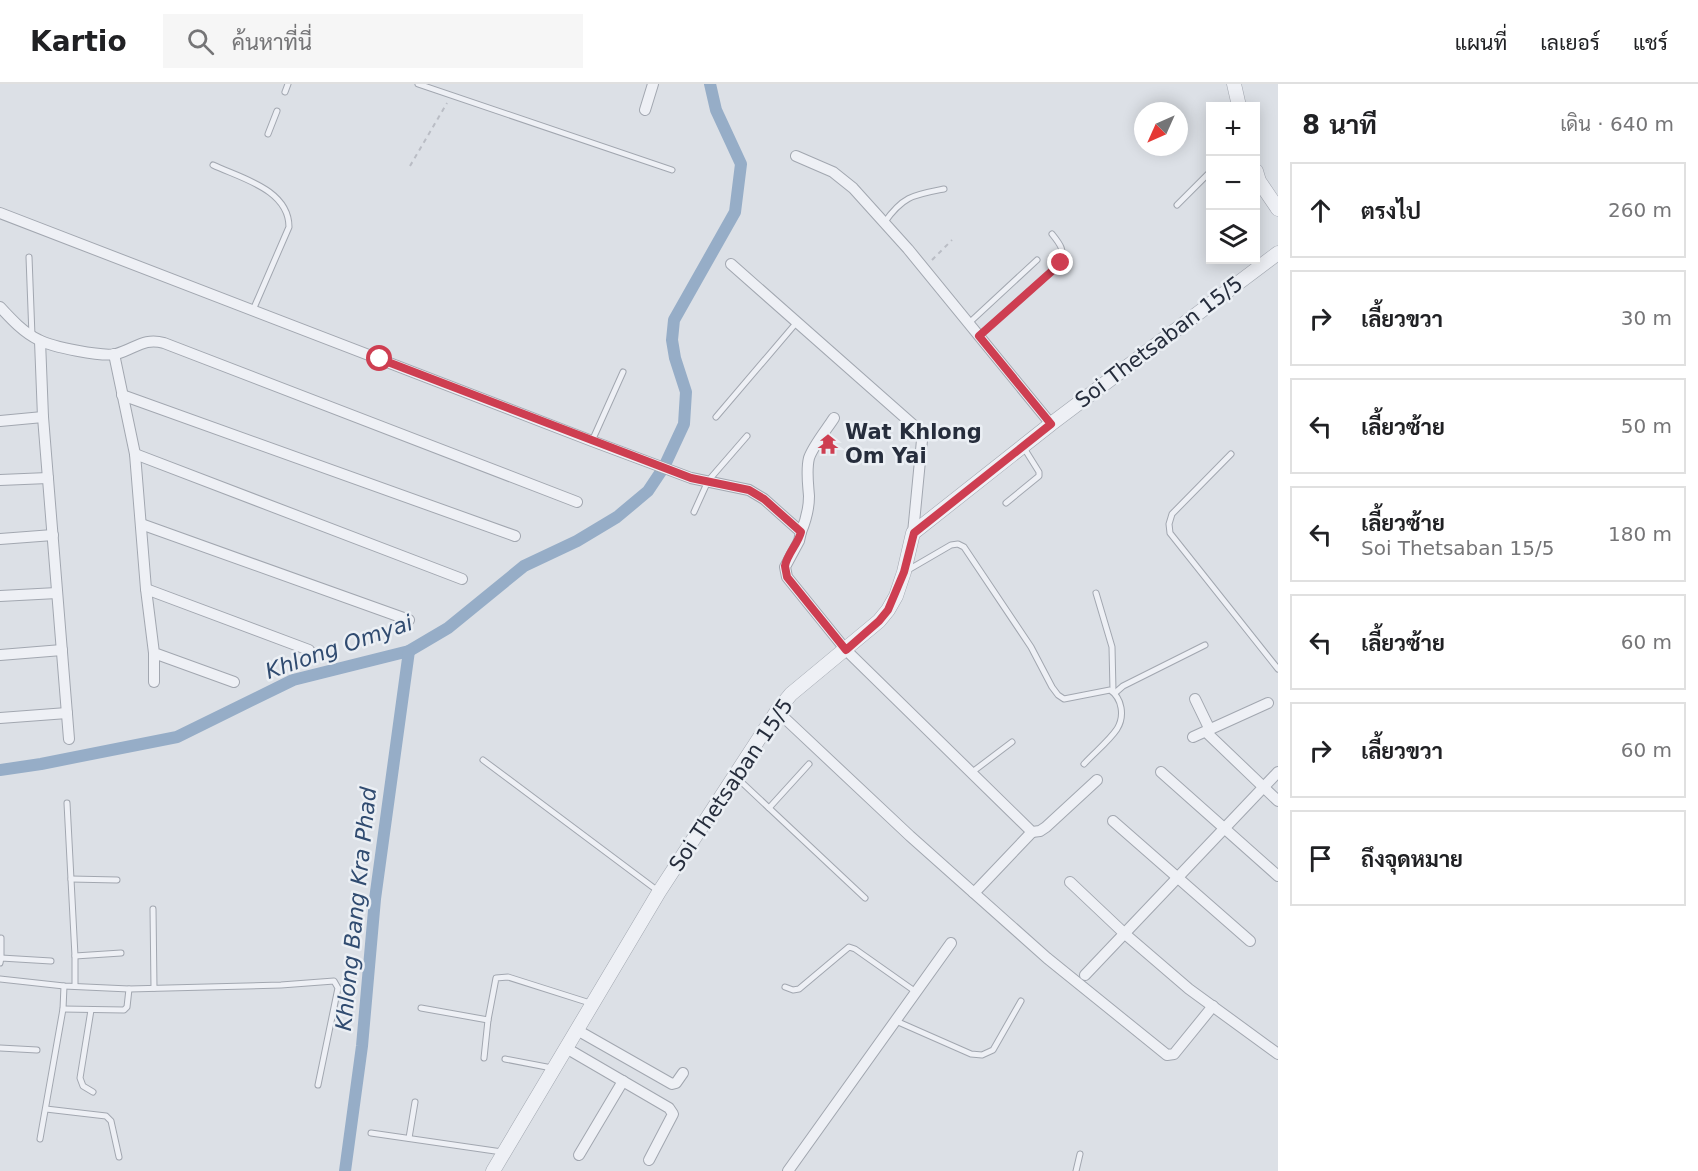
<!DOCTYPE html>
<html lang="th">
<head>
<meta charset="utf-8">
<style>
	:root { --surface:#fff; --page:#f6f6f6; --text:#202124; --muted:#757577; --line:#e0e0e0 }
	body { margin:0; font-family:"DejaVu Sans",Sarabun,sans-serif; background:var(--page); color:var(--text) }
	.controls { position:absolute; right:18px; top:18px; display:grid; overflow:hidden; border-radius:0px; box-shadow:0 3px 15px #0003 }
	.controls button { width:54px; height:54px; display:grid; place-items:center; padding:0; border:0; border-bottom:2px solid var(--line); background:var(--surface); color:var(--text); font:30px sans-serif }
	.compass { position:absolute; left:1134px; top:18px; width:54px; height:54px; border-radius:50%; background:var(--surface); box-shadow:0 3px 15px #0003; rotate:225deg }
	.stop { position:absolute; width:18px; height:18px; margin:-14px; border:4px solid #ce3e51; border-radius:50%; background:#fff }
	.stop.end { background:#ce3e51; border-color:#fff; box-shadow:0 2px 6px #0008 }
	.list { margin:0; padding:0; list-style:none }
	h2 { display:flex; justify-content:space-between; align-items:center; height:78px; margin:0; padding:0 24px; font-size:26px }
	h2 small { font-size:20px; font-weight:400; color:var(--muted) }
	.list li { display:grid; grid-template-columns:39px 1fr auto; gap:18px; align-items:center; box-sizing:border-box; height:96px; margin:0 12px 12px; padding:0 12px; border:2px solid var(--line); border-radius:0px }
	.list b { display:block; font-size:22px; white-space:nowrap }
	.list p { margin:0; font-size:20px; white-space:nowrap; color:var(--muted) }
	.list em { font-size:20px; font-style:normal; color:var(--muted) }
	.icon { flex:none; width:33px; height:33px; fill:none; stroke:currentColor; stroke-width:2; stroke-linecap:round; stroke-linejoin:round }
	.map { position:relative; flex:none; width:1278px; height:1087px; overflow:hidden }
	header { display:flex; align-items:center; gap:36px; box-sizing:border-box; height:84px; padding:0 30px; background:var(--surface); border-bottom:2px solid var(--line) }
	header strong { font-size:28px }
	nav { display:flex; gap:33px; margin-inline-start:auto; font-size:21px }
	.search { width:420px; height:54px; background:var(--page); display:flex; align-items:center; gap:15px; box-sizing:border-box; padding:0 21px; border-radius:0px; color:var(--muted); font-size:22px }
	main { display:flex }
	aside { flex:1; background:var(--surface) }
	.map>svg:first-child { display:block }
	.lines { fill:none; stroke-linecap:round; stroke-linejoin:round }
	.canal { stroke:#96adc7; stroke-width:12 }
	.service-casing { stroke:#a2a7b0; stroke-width:7 }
	.minor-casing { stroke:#a2a7b0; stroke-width:12 }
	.tertiary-casing { stroke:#a2a7b0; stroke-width:15 }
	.path { stroke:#babdc5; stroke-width:2; stroke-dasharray:4.5 4.5; stroke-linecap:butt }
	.service { stroke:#eef0f5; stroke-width:5 }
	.minor { stroke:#eef0f5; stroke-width:10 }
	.tertiary { stroke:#eef0f5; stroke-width:14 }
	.route { stroke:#ce3e51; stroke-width:8 }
	.labels { text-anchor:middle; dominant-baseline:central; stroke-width:5; stroke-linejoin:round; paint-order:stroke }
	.street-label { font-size:21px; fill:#262d3c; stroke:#ebeff4 }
	.poi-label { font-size:21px; font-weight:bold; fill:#262d3c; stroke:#ebeff4; text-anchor:start }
	.water-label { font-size:22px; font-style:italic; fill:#304b70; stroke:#ebeff4 }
</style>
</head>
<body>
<header>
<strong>Kartio</strong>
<div class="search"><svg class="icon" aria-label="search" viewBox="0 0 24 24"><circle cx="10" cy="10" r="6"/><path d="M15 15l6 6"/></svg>ค้นหาที่นี่</div>
<nav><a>แผนที่</a><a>เลเยอร์</a><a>แชร์</a></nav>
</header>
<main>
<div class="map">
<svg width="1278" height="1087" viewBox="0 0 1278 1087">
	<rect width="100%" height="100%" fill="#dce0e6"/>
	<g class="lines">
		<g class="canal">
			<path d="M 0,686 L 41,680 L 177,653 L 293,596 L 409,567 L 448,544 L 524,482 L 577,457 L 617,433 L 648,407 L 664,383 L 684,340 L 686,308 L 675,274 L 672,256 L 674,236 L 735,128 L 741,80 L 716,26 L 710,0"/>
			<path d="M 345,1087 L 362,962 L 375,815 L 409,567"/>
		</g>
		<g class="service-casing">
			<g id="service">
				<path d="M 418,0 L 672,86"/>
				<path d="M 285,8 L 288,0"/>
				<path d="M 268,50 L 277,27"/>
				<path d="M 213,81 C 240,94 289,105 289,143 L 253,226"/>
				<path d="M 1177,121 L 1210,88"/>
				<path d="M 884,139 C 903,112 913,111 944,105"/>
				<path d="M 29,173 L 32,252"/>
				<path d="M 969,239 L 1037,176"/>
				<path d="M 979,252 L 1061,179 C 1065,166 1060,160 1052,150"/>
				<path d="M 716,333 L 797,238"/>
				<path d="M 592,357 L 623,288"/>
				<path d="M 1231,370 L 1172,430 L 1169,440 L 1170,449 L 1278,585"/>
				<path d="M 1006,419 L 1039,392 L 1039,388 L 1024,364"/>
				<path d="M 694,428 L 708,397 L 747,352"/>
				<path d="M 908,486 L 951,461 L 958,460 L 964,463 L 1031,563 L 1052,603 L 1058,611 L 1064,615 L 1110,606 C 1122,614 1125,632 1117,645 C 1109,657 1094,669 1084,680"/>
				<path d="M 1096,509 L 1112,563 L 1113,607"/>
				<path d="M 1115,609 L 1123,602 L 1205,561"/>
				<path d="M 483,676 L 658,807"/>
				<path d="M 971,689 L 1012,658"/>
				<path d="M 735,692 L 865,814"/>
				<path d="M 67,719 L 75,872 L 75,902"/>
				<path d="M 769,724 L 809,680"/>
				<path d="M 71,795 L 117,796"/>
				<path d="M 153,825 L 154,904"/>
				<path d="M 75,872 L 121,869"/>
				<path d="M 1,874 L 1,854"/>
				<path d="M 0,879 L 1,874 L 51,877"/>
				<path d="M 0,895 L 64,902 L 129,905 L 281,901 L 334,897 L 338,904 L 318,1001"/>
				<path d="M 785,903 L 793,906 L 799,905 L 849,863 L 855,865 L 916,908"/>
				<path d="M 421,924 L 488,936"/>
				<path d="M 63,925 L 124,926 L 127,923 L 129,905"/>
				<path d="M 91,926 L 80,994 L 83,1002 L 93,1008"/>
				<path d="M 896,937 L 971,970 L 982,971 L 993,966 L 1021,917"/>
				<path d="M 0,964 L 37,966"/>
				<path d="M 484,974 L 488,936 L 496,894 L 508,893 L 590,919"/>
				<path d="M 505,975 L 552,984"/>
				<path d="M 46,1025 L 106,1032 L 111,1037 L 119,1073"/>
				<path d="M 371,1049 L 502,1068"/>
				<path d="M 409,1054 L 415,1018"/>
				<path d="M 40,1055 L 63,925 L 64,902"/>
				<path d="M 1076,1087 L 1080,1070"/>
			</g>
		</g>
		<g class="minor-casing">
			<g id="minor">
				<path d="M 645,26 L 653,0"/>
				<path d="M 796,72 L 833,88 L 853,104 L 908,165 L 1051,340"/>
				<path d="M 0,129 L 592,357 L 691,394 L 749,406 L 764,415 L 801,448 L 799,457 L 785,483 L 787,493 L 846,566 L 1032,748 L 1040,747 L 1046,743 L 1097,696"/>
				<path d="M 731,180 L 919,346 L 922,356 L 913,449"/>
				<path d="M 0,223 C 11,235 24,249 39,256 C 52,263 102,273 116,270 C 135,265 144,253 164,259 L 577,418"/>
				<path d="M 40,257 L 43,333 L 69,655"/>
				<path d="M 114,270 L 135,370 L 146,505 L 154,569 L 234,598"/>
				<path d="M 122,311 L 515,452"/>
				<path d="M 0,337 L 43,333"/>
				<path d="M 135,370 L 462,495"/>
				<path d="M 0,396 L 48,394"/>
				<path d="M 141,440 L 409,536"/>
				<path d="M 801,448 C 806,436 809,425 809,412 C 808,399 806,386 809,374 C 813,362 827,345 834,334"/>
				<path d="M 0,455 L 53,451"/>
				<path d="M 146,505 L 309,566"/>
				<path d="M 0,512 L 57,509"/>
				<path d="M 154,569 L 154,598"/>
				<path d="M 0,571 L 62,566"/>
				<path d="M 1195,615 L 1210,646"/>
				<path d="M 777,627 L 910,752 L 1047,874 L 1167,971 L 1174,970 L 1213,922"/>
				<path d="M 0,634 L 67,629"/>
				<path d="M 1206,648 L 1278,717"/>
				<path d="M 1193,653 L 1268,619"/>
				<path d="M 1161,688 L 1278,792"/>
				<path d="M 1113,737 L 1250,857"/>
				<path d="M 1070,798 L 1125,850 L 1189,905 L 1278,970"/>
				<path d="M 974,809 L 1032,748"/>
				<path d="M 1085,891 L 1278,688"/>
				<path d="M 577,946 L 672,1000 L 676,999 L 683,989"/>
				<path d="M 566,964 L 669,1024 L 673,1030 L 649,1076"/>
				<path d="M 579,1071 L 623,997"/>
				<path d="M 788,1087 L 951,859"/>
			</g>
		</g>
		<g class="tertiary-casing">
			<g id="tertiary">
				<path d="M 1234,0 L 1239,22"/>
				<path d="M 1256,87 L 1259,97 L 1278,125"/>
				<path d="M 493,1087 L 659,808 L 777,627 L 791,610 L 879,537 L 888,526 L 896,512 L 904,488 L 913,449 L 1051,340 L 1278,169"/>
			</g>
		</g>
		<g class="path">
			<path d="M 410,82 L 447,19"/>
			<path d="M 932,176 L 952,156"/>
		</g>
		<use href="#service" class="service"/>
		<use href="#minor" class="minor"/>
		<use href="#tertiary" class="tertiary"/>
	</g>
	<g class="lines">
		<path class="route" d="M 380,275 L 691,394 L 749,406 L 764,415 L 801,448 C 798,460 787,470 785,482 C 785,483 787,492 787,493 L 846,566 L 879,537 L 888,526 L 904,488 L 914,449 L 1051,340 L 979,252 L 1061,179"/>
	</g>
	<defs>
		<g id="temple-bare" transform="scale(1.62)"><path d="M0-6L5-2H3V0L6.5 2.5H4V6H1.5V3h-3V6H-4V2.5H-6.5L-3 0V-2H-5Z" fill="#ce3e51" stroke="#ebeff4" stroke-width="2.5" paint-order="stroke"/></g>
	</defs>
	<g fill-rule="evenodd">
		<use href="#temple-bare" x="828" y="360"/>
	</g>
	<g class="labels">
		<g class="street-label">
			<text transform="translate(1159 258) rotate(-37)">Soi Thetsaban 15/5</text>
			<text transform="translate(731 701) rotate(-56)">Soi Thetsaban 15/5</text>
		</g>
		<g class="poi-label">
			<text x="845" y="348">Wat Khlong<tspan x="845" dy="24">Om Yai</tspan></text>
		</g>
		<g class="water-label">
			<text transform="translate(339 563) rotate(-19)">Khlong Omyai</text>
			<text transform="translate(356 825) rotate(-84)">Khlong Bang Kra Phad</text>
		</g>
	</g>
</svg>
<div class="controls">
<button>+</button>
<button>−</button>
<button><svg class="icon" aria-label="layers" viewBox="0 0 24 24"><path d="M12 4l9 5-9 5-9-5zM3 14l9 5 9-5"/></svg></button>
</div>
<svg class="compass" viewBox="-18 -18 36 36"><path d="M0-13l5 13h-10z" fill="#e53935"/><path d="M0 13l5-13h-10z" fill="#757577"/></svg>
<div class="stop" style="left:380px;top:275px"></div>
<div class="stop end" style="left:1061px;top:179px"></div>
</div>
<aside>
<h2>8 นาที<small>เดิน · 640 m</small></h2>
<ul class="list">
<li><svg class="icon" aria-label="ahead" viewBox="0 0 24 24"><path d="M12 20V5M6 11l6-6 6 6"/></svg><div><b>ตรงไป</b></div><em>260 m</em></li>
<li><svg class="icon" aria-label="right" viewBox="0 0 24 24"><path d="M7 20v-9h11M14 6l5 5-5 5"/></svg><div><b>เลี้ยวขวา</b></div><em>30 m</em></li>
<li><svg class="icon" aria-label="left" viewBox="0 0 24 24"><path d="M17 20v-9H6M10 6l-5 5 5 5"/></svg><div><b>เลี้ยวซ้าย</b></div><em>50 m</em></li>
<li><svg class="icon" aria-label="left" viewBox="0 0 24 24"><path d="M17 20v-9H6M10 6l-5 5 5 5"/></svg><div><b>เลี้ยวซ้าย</b><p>Soi Thetsaban 15/5</p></div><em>180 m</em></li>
<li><svg class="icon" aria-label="left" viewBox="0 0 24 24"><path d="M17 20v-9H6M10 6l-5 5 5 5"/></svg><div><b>เลี้ยวซ้าย</b></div><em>60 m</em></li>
<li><svg class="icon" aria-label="right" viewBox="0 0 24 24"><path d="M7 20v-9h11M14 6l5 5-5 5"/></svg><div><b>เลี้ยวขวา</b></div><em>60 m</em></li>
<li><svg class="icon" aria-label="arrive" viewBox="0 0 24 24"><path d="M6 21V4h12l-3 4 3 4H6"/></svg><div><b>ถึงจุดหมาย</b></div></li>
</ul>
</aside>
</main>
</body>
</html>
